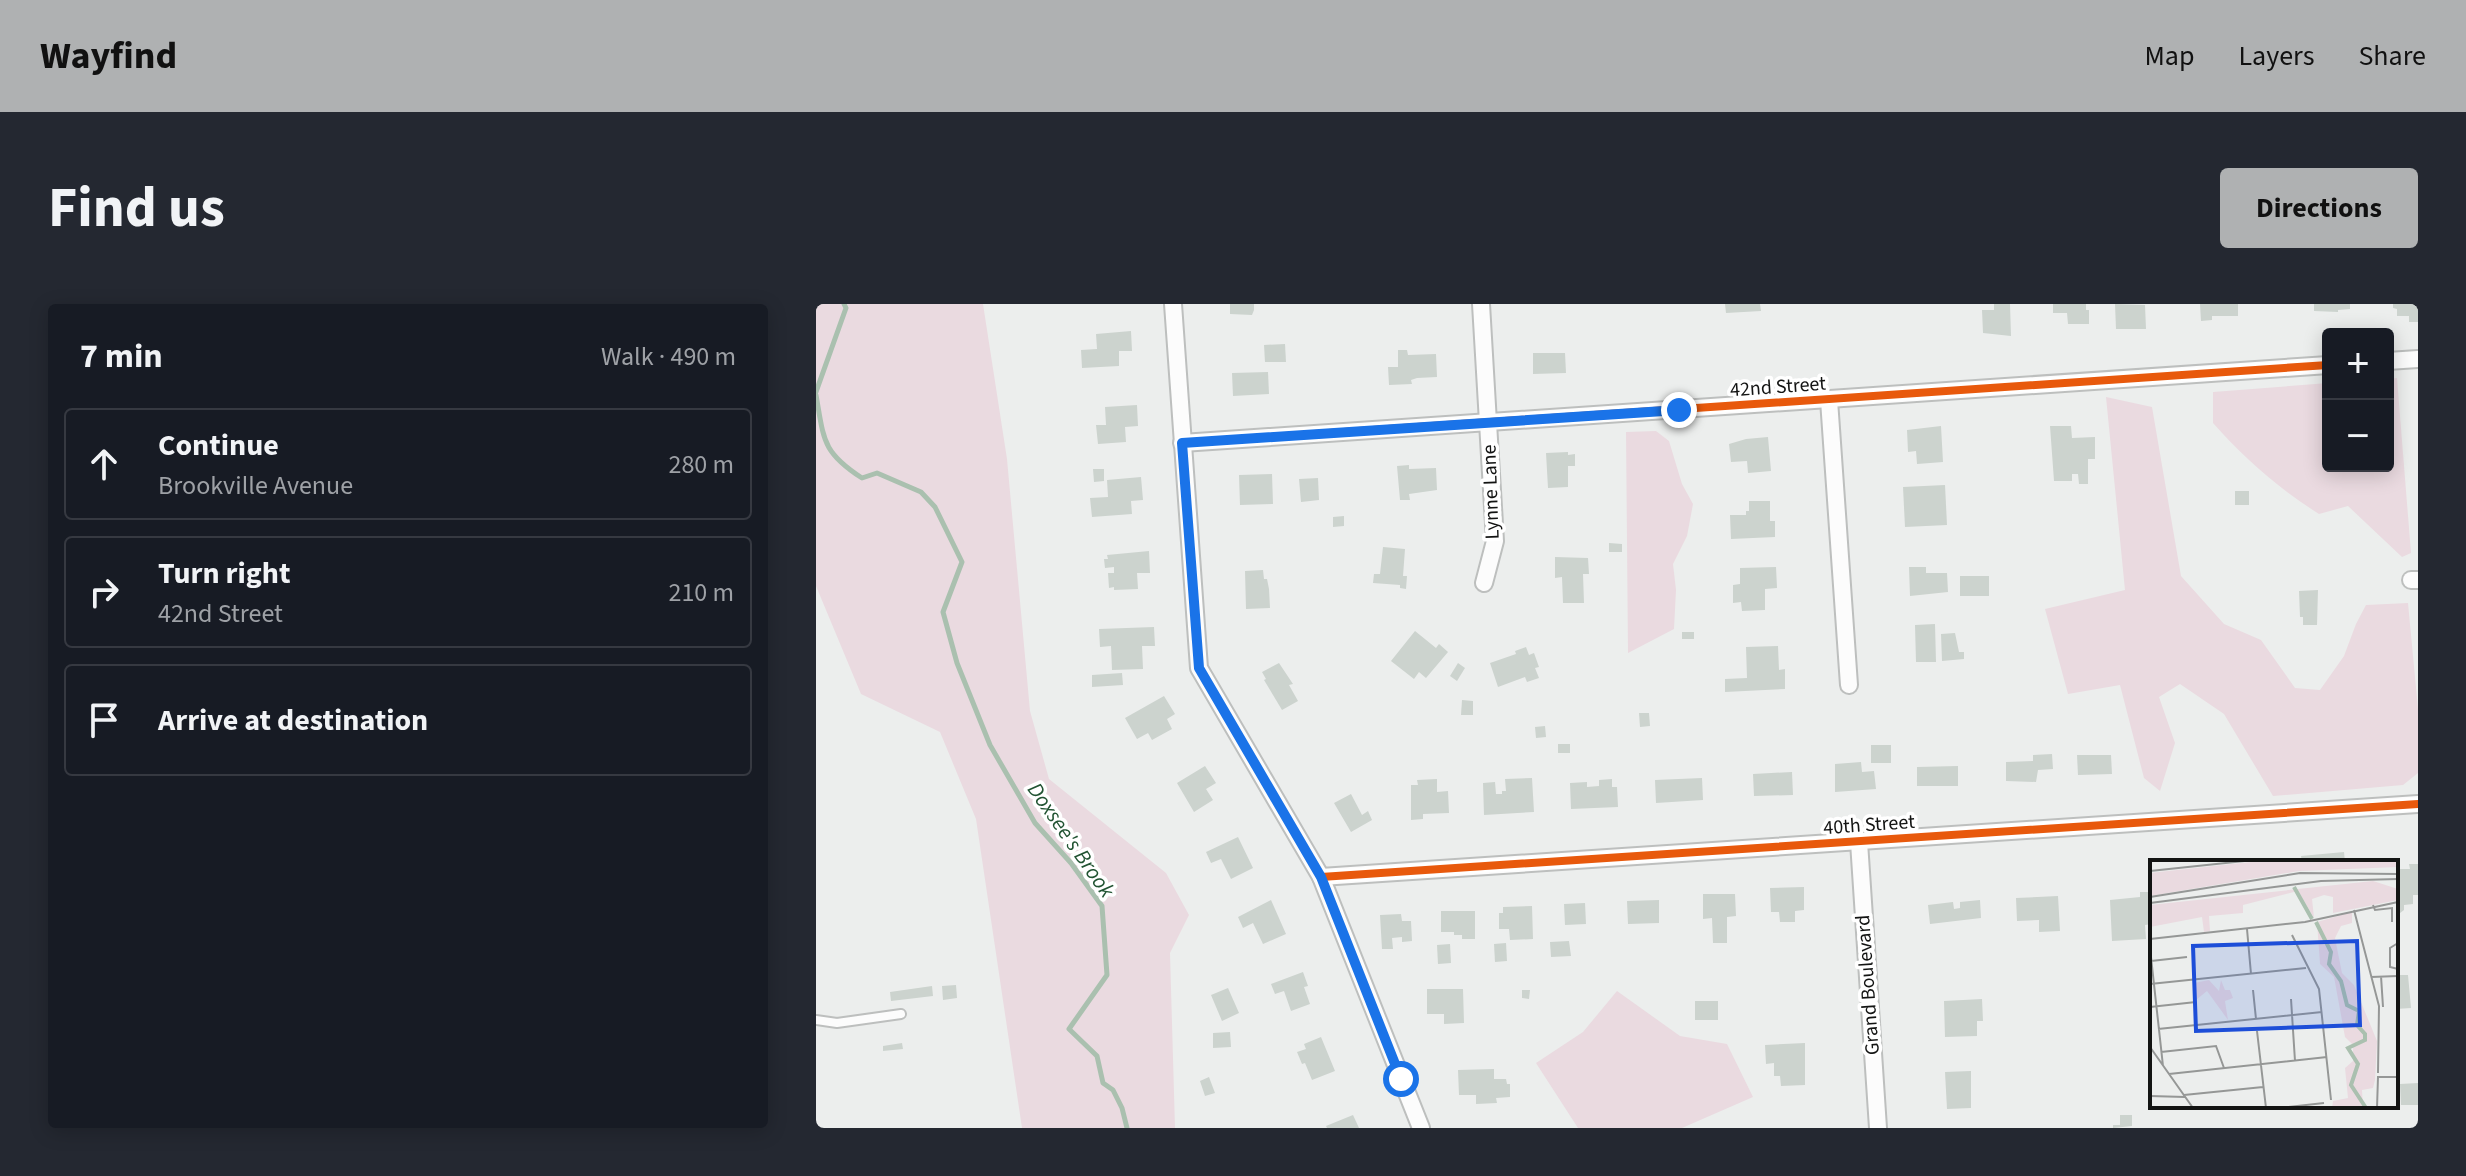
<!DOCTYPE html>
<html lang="en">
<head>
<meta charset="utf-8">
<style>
	:root { --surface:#171b24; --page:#242831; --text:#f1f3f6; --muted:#9ea1a6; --line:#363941; --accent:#afb1b2 }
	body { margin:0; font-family:"Source Sans 3",sans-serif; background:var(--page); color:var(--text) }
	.controls { position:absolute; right:24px; top:24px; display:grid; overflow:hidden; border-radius:8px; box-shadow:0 4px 20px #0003 }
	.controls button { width:72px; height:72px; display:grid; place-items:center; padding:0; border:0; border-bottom:2px solid var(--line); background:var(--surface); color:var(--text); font:40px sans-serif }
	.stop { position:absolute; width:24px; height:24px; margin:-18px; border:6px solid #1a73e8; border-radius:50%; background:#fff }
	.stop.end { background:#1a73e8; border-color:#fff; box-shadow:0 2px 8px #0008 }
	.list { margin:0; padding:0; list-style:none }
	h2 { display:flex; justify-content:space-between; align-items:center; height:104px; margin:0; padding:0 32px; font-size:34px }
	h2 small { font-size:26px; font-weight:400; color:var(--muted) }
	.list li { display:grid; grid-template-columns:52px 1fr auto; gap:24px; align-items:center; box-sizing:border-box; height:112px; margin:0 16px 16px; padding:0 16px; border:2px solid var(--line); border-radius:8px }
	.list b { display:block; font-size:30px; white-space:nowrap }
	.list p { margin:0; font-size:26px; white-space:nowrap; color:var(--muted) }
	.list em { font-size:26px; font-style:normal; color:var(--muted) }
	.icon { flex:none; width:44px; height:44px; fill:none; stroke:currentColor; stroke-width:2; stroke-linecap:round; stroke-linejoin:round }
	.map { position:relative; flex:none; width:1602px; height:824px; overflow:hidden; border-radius:8px }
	header { display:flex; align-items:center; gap:48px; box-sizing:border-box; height:112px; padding:0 40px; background:var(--accent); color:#111 }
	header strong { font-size:38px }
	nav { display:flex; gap:44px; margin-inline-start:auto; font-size:28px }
	.intro { display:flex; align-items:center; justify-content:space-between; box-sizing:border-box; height:192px; padding:0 48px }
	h1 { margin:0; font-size:56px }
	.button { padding:20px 36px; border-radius:8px; background:var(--accent); color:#111; font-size:28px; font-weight:700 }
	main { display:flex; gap:48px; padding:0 48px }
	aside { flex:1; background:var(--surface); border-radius:8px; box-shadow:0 4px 20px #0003 }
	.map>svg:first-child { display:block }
	.green { fill:#eadae0 }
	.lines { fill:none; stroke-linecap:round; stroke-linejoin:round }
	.stream { stroke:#aac0af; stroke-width:5 }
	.building { fill:#ccd3ce }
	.lane-casing { stroke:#bdbfbe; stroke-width:12 }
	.street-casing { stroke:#bdbfbe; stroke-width:20 }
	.lane { stroke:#fcfcfc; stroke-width:8 }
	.street { stroke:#fcfcfc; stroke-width:16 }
	.cycleway-casing { stroke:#fff; stroke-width:13 }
	.cycleway { stroke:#e8590c; stroke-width:8 }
	.route { stroke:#1a73e8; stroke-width:10 }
	.labels { text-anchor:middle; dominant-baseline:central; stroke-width:7; stroke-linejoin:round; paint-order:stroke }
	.street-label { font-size:20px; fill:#131413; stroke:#fff }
	.water-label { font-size:22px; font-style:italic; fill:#215332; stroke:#fff }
	.inset-river { fill:none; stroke:#aac0af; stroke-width:4 }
	.inset-road { fill:none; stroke:#959796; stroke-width:2 }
	.view { fill:#1d4ed8; fill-opacity:0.15; stroke:#1d4ed8; stroke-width:4 }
	.inset-edge { fill:none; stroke:#131413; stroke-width:4 }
</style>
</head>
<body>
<header>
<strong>Wayfind</strong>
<nav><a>Map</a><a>Layers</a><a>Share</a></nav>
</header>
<div class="intro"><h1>Find us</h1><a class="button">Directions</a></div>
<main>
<aside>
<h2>7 min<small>Walk · 490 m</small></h2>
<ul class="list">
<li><svg class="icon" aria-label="ahead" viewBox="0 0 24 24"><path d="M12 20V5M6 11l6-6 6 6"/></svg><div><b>Continue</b><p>Brookville Avenue</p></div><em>280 m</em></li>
<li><svg class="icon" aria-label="right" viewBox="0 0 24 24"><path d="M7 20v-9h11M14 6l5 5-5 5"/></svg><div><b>Turn right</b><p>42nd Street</p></div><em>210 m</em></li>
<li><svg class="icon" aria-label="arrive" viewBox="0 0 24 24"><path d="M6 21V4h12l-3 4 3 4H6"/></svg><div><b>Arrive at destination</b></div></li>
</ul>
</aside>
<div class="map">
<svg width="1602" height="824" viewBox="0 0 1602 824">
	<rect width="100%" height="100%" fill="#eceeed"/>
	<g class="green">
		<path d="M 0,0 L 167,0 L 191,155 L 214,407 L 233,475 L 350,569 L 373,611 L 354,649 L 359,824 L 206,824 L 160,515 L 124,428 L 45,390 L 0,282 Z"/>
		<path d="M 1581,74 L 1595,249 L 1586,253 L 1532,202 L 1503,210 C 1462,184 1429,155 1397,119 L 1397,88 L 1512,79 L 1512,162 L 1572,162 L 1572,75 Z"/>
		<path d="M 1290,93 L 1336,103 L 1365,272 L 1408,320 L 1445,336 L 1479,384 L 1504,386 L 1528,352 L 1540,320 L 1550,301 L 1592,299 L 1602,405 L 1602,469 L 1587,481 L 1457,492 L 1408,410 L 1364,380 L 1343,393 L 1359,439 L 1344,487 L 1328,474 L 1304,381 L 1252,390 L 1229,305 L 1309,286 Z"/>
		<path d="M 840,127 L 853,137 L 866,180 L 877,200 L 871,232 L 857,260 L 860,286 L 858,325 L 812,349 L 810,128 Z"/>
		<path d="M 801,687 L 864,732 L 911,740 L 937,793 L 866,824 L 762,824 L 720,759 L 767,728 Z"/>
	</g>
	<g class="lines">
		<g class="stream">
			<path d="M 0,88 L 30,4 L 28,0"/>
			<path d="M 0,91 C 8,136 6,148 46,174 L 61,169 L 105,188 L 119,203 L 146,258 L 127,308 L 141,359 L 174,441 L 219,519 L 255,559 L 286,602 L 291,671 L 253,725 L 281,752 L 287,779 L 297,786 L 306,804 L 311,824"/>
		</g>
	</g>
	<g class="building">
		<path d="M 414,0 L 438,0 L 438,6 L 436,11 L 414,10 Z"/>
		<path d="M 909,0 L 944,0 L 945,7 L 910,9 Z"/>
		<path d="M 1178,0 L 1194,0 L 1195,32 L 1167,29 L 1166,6 L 1178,6 Z"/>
		<path d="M 1237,0 L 1270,0 L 1270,6 L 1273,6 L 1273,20 L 1252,20 L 1251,9 L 1237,9 Z"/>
		<path d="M 1299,0 L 1329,1 L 1330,25 L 1300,25 Z"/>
		<path d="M 1384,0 L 1422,0 L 1422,12 L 1396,12 L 1396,16 L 1385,17 Z"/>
		<path d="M 1498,0 L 1534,0 L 1534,5 L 1522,6 L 1522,8 L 1498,7 Z"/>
		<path d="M 1577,0 L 1602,0 L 1602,18 L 1593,18 L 1593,12 L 1581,12 L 1581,5 L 1577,4 Z"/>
		<path d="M 315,27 L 316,47 L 303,47 L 303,62 L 266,64 L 265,46 L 281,45 L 280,30 Z"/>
		<path d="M 469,40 L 470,58 L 449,58 L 448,41 Z"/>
		<path d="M 582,46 L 591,46 L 592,51 L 620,50 L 621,73 L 601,74 L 595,76 L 596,80 L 573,81 L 572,63 L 582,63 Z"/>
		<path d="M 717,49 L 749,49 L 750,69 L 717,70 Z"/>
		<path d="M 452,68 L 453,90 L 417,92 L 416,69 Z"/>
		<path d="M 321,101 L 322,122 L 309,123 L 310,138 L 282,140 L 280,121 L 290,121 L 289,103 Z"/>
		<path d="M 1125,122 L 1127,158 L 1101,160 L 1100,147 L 1092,148 L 1091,126 Z"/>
		<path d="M 1234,122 L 1255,122 L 1256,134 L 1279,133 L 1279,155 L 1272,155 L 1272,180 L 1263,180 L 1262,170 L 1256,170 L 1256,177 L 1238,177 Z"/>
		<path d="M 952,133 L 955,167 L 932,169 L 931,157 L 915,158 L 913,140 L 930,135 Z"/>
		<path d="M 752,148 L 752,151 L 759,150 L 759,162 L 752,162 L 752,183 L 732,184 L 730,149 Z"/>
		<path d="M 593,161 L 593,165 L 620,164 L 621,186 L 593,190 L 594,196 L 584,196 L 581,162 Z"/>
		<path d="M 277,165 L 288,165 L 288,177 L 278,178 Z"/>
		<path d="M 456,170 L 457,200 L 424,201 L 423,171 Z"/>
		<path d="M 325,173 L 327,196 L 315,197 L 316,210 L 276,213 L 274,194 L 292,193 L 291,176 Z"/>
		<path d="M 502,174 L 503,196 L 485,198 L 483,175 Z"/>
		<path d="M 1129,181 L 1131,221 L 1089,223 L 1087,183 Z"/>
		<rect x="1419" y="187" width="14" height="14"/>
		<path d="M 933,197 L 954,197 L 954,217 L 959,217 L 959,233 L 915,235 L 914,211 L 930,211 L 930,207 L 933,207 Z"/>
		<path d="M 528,212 L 528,222 L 517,223 L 517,213 Z"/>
		<path d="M 793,239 L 806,240 L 806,248 L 793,248 Z"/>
		<path d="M 567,243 L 589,245 L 587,272 L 591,272 L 590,285 L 584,284 L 584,281 L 557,279 L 558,270 L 564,270 Z"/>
		<path d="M 333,247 L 334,269 L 321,269 L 322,285 L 298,286 L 298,283 L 293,284 L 292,269 L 298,269 L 298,263 L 289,264 L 288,255 L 292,255 L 291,251 Z"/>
		<path d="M 739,253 L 772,254 L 773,270 L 767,270 L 768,299 L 747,299 L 746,273 L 739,274 Z"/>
		<path d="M 960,263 L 961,284 L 949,285 L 949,306 L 926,307 L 925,298 L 917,299 L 917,281 L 924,280 L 924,264 Z"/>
		<path d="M 1093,263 L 1110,263 L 1110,269 L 1131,269 L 1132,288 L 1094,292 Z"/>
		<path d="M 447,266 L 448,275 L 451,275 L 453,285 L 454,304 L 430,305 L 429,267 Z"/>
		<rect x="1144" y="272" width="29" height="20"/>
		<path d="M 1502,286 L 1501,321 L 1487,321 L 1487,313 L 1484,313 L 1483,287 Z"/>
		<path d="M 1119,320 L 1120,358 L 1100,358 L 1099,321 Z"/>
		<path d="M 338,323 L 339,342 L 326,342 L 327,365 L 296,366 L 295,342 L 284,343 L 283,325 Z"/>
		<path d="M 599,327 L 620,344 L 623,340 L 632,348 L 610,374 L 603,368 L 598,375 L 575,357 Z"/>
		<rect x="866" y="328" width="12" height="7"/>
		<path d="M 1139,329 L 1143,348 L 1148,348 L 1148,355 L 1126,357 L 1125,330 Z"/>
		<path d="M 962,342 L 963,366 L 969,365 L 969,385 L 909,388 L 909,375 L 931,374 L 930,343 Z"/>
		<path d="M 710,343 L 713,351 L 718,349 L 723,363 L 719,364 L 723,374 L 711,378 L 709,373 L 682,383 L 674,359 L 700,350 L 699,347 Z"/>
		<path d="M 463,359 L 477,380 L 473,381 L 482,397 L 466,406 L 448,376 L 450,375 L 446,368 Z"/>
		<path d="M 642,359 L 649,364 L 641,377 L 634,372 Z"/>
		<path d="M 306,369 L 307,381 L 276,383 L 276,371 Z"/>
		<path d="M 348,392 L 359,410 L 351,415 L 356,425 L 336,436 L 332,429 L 321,435 L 309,414 Z"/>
		<path d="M 646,396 L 657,397 L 657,411 L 645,411 Z"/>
		<path d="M 823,409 L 833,409 L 834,422 L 824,423 Z"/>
		<path d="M 729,422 L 730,433 L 720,434 L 719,423 Z"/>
		<rect x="742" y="440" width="12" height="9"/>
		<rect x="1055" y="441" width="20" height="18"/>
		<path d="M 1236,450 L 1237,465 L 1222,466 L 1220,478 L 1190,477 L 1190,458 L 1217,457 L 1217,451 Z"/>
		<path d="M 1261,451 L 1295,451 L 1296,470 L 1262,471 Z"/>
		<path d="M 1045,458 L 1046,468 L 1058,467 L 1060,485 L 1019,488 L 1019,460 Z"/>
		<path d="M 389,462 L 400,479 L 390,485 L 397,496 L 378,508 L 361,479 Z"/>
		<path d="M 1142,462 L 1142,482 L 1101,482 L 1101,463 Z"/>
		<path d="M 976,468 L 977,491 L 938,492 L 937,470 Z"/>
		<path d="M 716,474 L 718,508 L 668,511 L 667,479 L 679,478 L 680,490 L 686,490 L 686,487 L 690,487 L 689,475 Z"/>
		<path d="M 886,474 L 887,496 L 840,499 L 839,476 Z"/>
		<path d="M 621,475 L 621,488 L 632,487 L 633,509 L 607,510 L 607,515 L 595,516 L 595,481 L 602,481 L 601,476 Z"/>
		<path d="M 796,475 L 796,483 L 801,483 L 802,503 L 755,505 L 754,479 L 771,478 L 771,483 L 783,482 L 783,476 Z"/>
		<path d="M 535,490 L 546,511 L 552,507 L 556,516 L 535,528 L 518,499 Z"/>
		<path d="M 422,533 L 437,564 L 415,575 L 405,555 L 395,559 L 390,548 Z"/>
		<path d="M 1528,548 L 1529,558 L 1486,558 L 1485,552 Z"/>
		<path d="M 1593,560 L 1602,560 L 1602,591 L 1597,591 L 1597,600 L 1588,601 L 1588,606 L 1580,612 L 1580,565 L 1594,565 Z"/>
		<path d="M 988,583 L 988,606 L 979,607 L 979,618 L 964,618 L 963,608 L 955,608 L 954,584 Z"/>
		<path d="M 1324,588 L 1336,588 L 1336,620 L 1329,621 L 1330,635 L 1296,637 L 1294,596 L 1324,593 Z"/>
		<path d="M 887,590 L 919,590 L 920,612 L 911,613 L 911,639 L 897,639 L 896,614 L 887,615 Z"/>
		<path d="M 1242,592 L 1244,627 L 1223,628 L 1223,616 L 1201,617 L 1200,594 Z"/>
		<path d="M 455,596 L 470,630 L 447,640 L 437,619 L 427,624 L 422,613 Z"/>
		<path d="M 843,596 L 843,619 L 812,620 L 811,597 Z"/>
		<path d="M 1164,596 L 1165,614 L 1114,620 L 1112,601 L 1137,598 L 1138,605 L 1144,604 L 1144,598 Z"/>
		<path d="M 769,599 L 770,620 L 749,621 L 748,600 Z"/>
		<path d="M 716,602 L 717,635 L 694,636 L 693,625 L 683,625 L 683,609 L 687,609 L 687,603 Z"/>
		<path d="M 625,607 L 659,607 L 659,635 L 646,635 L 646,631 L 638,631 L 638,628 L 625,628 Z"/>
		<path d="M 585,610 L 586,617 L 595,617 L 596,637 L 586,638 L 586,633 L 576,634 L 577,645 L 566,645 L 564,611 Z"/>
		<path d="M 753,637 L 755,652 L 735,653 L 734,638 Z"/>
		<path d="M 690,639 L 691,657 L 679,658 L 678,640 Z"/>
		<path d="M 634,640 L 635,659 L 622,660 L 621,641 Z"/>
		<path d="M 487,668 L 492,682 L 488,683 L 494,700 L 475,707 L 468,687 L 459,690 L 455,680 Z"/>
		<path d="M 1580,671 L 1592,671 L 1595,704 L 1580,705 Z"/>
		<path d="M 140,681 L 141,694 L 127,696 L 126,682 Z"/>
		<path d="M 116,682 L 117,692 L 75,697 L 74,688 Z"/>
		<path d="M 412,684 L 423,709 L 406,717 L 395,691 Z"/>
		<path d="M 611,685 L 647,685 L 648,719 L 628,720 L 628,710 L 611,710 Z"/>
		<path d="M 706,686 L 714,686 L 713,695 L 706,694 Z"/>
		<path d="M 1166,695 L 1167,717 L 1161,717 L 1161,732 L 1129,733 L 1128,697 Z"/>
		<rect x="879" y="697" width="23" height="19"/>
		<path d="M 414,728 L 415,743 L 397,744 L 397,729 Z"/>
		<path d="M 505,733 L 519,767 L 496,776 L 489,759 L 486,760 L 481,748 L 490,745 L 488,740 Z"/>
		<path d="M 86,739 L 87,745 L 67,747 L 67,742 Z"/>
		<path d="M 989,739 L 989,781 L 965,782 L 964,772 L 958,772 L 958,759 L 950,760 L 949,741 Z"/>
		<path d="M 678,765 L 678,775 L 690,775 L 691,780 L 694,780 L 694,793 L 680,794 L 681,799 L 660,800 L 660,791 L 643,791 L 642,766 Z"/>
		<path d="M 1155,767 L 1155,804 L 1131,805 L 1129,768 Z"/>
		<path d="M 393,773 L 399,789 L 389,792 L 384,777 Z"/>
		<path d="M 1602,779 L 1602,801 L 1585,801 L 1584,780 Z"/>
		<path d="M 537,811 L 543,824 L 511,824 L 510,822 Z"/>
		<path d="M 1304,811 L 1316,811 L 1316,822 L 1297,824 L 1297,821 L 1304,821 Z"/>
	</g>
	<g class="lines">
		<g class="lane-casing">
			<path id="lane" d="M 0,716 L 21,719 L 85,710"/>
		</g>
		<g class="street-casing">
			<g id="street">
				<path d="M 357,0 L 383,364 L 505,573 L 605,824"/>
				<path d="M 665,0 L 679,237 L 668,279"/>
				<path d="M 1572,57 L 1602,55"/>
				<path d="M 1013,96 L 1033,381"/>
				<path d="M 366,139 L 1512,61"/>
				<path d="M 1595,276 L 1602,276"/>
				<path d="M 1043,538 L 1062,824"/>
				<path d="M 505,573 L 1602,500"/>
			</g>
		</g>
		<use href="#lane" class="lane"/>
		<use href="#street" class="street"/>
		<g class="cycleway-casing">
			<g id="cycleway">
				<path d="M 366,139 L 1512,61"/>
				<path d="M 505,573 L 1602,500"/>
			</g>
		</g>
		<use href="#cycleway" class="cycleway"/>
	</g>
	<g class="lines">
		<path class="route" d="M 585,775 L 505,573 L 383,364 L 366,139 L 863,106"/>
	</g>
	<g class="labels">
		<g class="street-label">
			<text transform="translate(962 83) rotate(-4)">42nd Street</text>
			<text transform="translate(675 188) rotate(-92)">Lynne Lane</text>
			<text transform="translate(1053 521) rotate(-4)">40th Street</text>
			<text transform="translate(1052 681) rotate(-94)">Grand Boulevard</text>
		</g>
		<g class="water-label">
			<text transform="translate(255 536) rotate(55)">Doxsee's Brook</text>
		</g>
	</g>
	<g transform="translate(1334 556)">
		<rect width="248" height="248" fill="#eceeed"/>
		<path d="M 118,0 L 248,0 L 248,7 L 149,11 L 0,36 L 0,13 ZM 223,21 L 248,29 L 248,40 L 183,53 L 183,37 L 174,35 L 162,39 L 164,58 L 148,31 L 93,45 L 93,53 L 59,56 L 60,71 L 54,72 L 52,57 L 0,67 L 0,45 ZM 202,52 L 202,63 L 191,66 L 185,78 L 192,113 L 204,125 L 227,181 L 225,220 L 223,228 L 212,230 L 213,248 L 182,248 L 183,241 L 198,238 L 195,208 L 203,201 L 203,185 L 195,177 L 184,117 L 170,104 L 167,62 ZM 59,120 L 69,131 L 71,120 L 75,130 L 80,130 L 83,138 L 75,141 L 78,160 L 57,131 L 46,140 L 44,123 Z" fill="#eadae0"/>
		<path class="inset-river" d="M 144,27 L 162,59M 166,62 L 181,92 L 179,104 L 191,121 L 197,145 L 209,151 L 207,165 L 215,174 L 215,180 L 198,188 L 208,204 L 201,225 L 216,248"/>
		<path class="inset-road" d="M 0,11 L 104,0M 0,37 L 150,13 L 248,14M 0,43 L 171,21 L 248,19M 223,45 L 225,50 L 242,48 L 242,62M 204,50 L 229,146 L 228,213M 97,69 L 101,114M 142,75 L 169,129 L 181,240M 0,79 L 155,62 L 248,42M 248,83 L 240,88 L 240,107 L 248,109M 0,88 L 13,206M 1,101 L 37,97M 231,116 L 233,147M 221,117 L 248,116M 0,124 L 156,108M 103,130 L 106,159M 141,139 L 145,201M 0,147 L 46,142M 8,169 L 172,152M 107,171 L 116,248M 0,187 L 43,248M 11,192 L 66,186 L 74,208M 19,214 L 177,197M 34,235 L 113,227M 0,236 L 35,237M 130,248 L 174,243M 227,248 L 228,217 L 248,217"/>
		<path class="view" d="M 207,81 L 210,165 L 46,171 L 43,86 Z"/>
		<rect width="248" height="248" class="inset-edge"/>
	</g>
</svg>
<div class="controls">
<button>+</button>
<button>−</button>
</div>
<div class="stop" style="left:585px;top:775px"></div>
<div class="stop end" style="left:863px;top:106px"></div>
</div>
</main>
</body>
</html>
